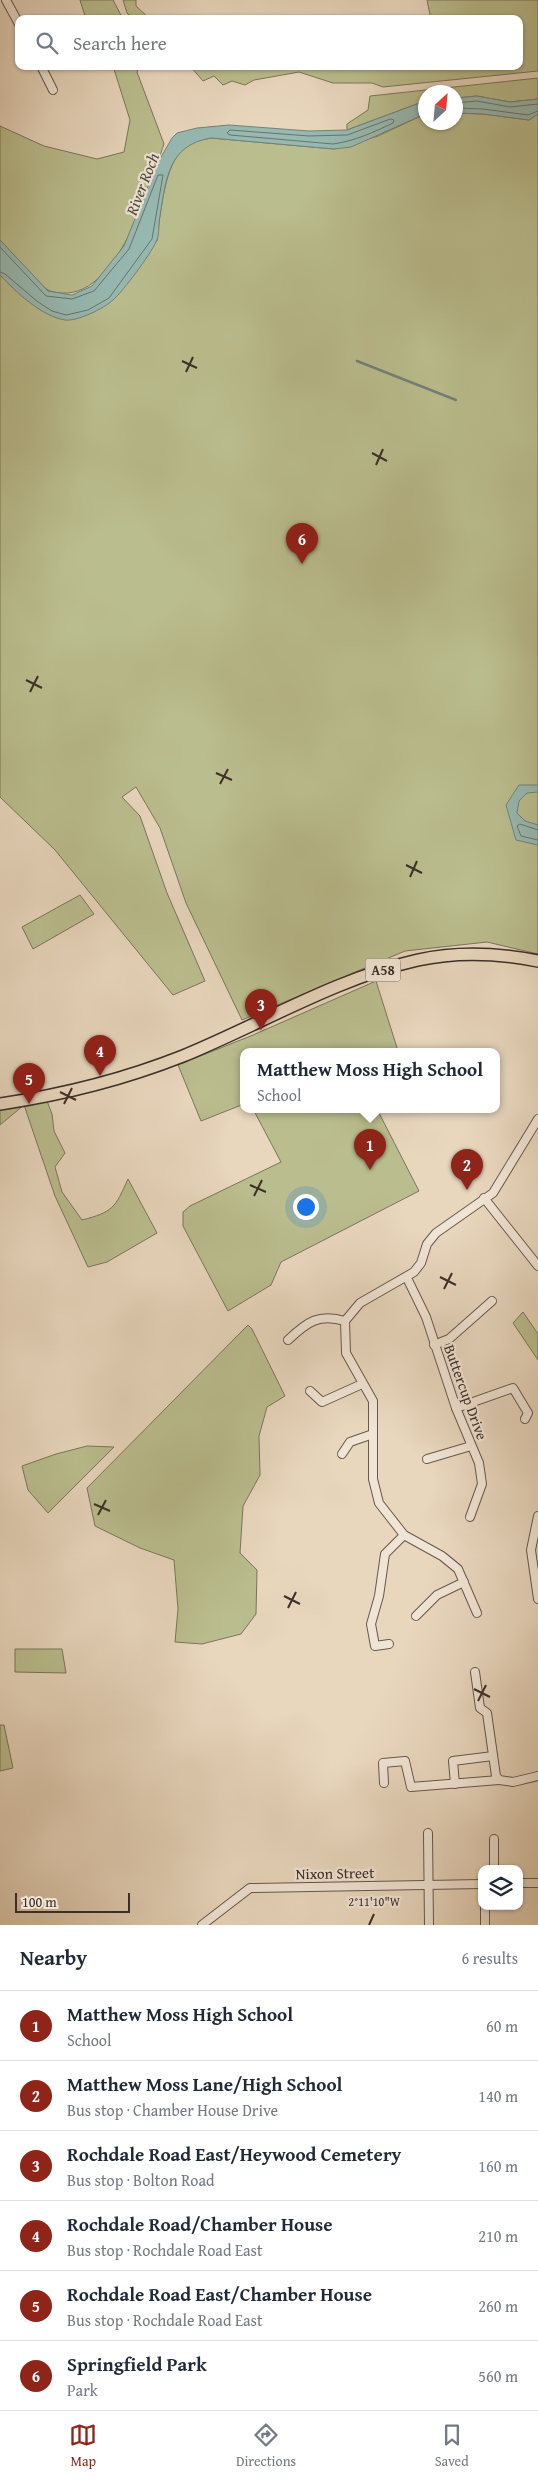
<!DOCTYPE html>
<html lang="en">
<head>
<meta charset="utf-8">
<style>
	:root { --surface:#fff; --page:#f2f2f3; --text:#1f2937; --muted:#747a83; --line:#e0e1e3; --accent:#8f2418 }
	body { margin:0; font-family:"Gentium Book Plus",serif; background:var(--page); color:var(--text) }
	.controls { position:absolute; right:15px; bottom:15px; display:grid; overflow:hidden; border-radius:10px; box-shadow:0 1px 4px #0004 }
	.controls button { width:45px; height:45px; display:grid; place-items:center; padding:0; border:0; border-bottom:1px solid var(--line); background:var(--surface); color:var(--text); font:25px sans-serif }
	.compass { position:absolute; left:418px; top:85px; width:45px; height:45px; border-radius:50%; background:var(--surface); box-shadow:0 1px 4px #0004; rotate:26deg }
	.scale { position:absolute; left:15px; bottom:12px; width:115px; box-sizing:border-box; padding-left:5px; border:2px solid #3b2f28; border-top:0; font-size:14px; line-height:18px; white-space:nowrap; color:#3b2f28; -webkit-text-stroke:4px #f0e4d4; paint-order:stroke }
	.you { position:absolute; left:305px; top:1206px; width:18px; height:18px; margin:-12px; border:4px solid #fff; border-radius:50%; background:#1a73e8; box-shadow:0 0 0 8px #1a73e833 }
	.badge { display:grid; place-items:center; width:32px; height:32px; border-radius:50%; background:var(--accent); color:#fff; font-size:16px; font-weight:700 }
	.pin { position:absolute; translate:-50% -41px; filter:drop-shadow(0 1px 2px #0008) }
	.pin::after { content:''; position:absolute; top:26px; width:18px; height:15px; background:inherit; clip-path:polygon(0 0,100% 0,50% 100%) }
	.popup { position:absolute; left:240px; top:1048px; width:260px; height:65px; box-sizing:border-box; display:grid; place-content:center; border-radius:10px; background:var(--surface); filter:drop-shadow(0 1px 4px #0005); font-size:16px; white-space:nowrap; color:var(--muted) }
	.popup b { font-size:19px; color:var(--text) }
	.popup::after { content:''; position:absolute; left:50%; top:100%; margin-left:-10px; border:10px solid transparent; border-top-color:var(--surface) }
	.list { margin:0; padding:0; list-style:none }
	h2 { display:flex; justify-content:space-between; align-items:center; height:65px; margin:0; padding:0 20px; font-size:21px }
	h2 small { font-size:16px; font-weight:400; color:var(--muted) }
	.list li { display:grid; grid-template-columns:32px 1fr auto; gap:15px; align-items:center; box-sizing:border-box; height:70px; padding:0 20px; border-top:1px solid var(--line) }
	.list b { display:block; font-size:19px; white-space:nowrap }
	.list p { margin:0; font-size:16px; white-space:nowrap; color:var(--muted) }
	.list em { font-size:16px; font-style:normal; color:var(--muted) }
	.icon { flex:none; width:28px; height:28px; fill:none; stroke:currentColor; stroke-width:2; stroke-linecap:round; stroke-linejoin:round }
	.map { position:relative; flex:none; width:538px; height:1925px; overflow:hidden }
	.search { position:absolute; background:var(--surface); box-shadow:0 1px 4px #0004; left:15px; right:15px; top:15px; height:55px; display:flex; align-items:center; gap:12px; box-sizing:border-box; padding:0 18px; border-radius:10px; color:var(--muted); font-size:19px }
	.sheet { height:485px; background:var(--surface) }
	nav { display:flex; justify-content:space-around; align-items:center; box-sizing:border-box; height:70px; border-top:1px solid var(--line); background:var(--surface); font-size:14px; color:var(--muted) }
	nav a { display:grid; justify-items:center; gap:2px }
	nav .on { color:var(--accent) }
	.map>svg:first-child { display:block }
	.green { fill:#babd8e; stroke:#7a765b }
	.water { fill:#97b9b1; stroke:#72827a }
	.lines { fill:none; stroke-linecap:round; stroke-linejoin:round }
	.shore { stroke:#69746c; stroke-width:1 }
	.stream { stroke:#72827a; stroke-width:2.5 }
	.minor-casing { stroke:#66594d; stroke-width:10 }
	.highway-casing { stroke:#3b2f28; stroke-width:14 }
	.minor { stroke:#f0e4d4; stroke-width:8 }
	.highway { stroke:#e8d6bd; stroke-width:11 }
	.ticks { fill:none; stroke:#3b2f28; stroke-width:2 }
	.labels { text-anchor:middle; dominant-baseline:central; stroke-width:4.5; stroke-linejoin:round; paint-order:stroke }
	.shield { fill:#f0e4d4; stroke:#71655c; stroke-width:1 }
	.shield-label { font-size:14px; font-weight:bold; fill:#3b2f28 }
	.street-label { font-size:15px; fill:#3b2f28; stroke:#f0e4d4 }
	.water-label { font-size:16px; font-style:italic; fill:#4d4b43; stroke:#f0e4d4 }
	.ticks-label { font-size:12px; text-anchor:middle; fill:#3b2f28; stroke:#f0e4d4; stroke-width:4.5; stroke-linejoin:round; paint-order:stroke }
</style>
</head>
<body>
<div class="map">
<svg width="538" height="1925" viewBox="0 0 538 1925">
	<rect width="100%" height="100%" fill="#e8d6bd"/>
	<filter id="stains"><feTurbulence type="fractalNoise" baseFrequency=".004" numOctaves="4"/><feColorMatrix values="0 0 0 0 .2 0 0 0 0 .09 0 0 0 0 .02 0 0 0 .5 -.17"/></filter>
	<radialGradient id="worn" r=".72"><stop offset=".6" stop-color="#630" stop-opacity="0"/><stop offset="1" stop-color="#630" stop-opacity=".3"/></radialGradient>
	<g class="green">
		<path d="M 80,0 L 113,0 L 123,19 L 86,19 Z"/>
		<path d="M 123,0 L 136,0 L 136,6 L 150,19 L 133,19 L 127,13 Z"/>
		<path d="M 427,0 L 538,0 L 538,71 L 383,87 L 372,83 L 333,83 L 299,72 L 254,80 L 245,85 L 232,81 L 223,85 L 214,76 L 203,81 L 190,66 L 519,66 L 519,19 L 431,19 Z"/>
		<path d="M 113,66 L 140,66 L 137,72 L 164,144 C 148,189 115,311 50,291 C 42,289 8,248 0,240 L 0,126 L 44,146 L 97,159 L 124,152 L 130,120 Z"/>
		<path d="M 538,78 L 538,99 L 510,102 L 477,96 L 456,98 L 456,92 L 426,92 L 425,101 L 347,130 L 347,124 L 368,110 L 370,96 Z"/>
		<path d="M 456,113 L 483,114 L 529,120 L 538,114 L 538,954 L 487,942 L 405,951 L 242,1020 L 186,903 L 160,828 L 136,787 L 122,797 L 140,816 L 167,893 L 205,981 L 173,995 L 55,850 L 0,797 L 0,275 L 50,315 L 157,241 C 160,216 164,162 186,146 C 193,140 202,140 211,138 L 334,149 L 378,136 L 425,114 L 426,122 L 456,122 Z"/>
		<path d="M 80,895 L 94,914 L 33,949 L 22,927 Z"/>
		<path d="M 376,981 L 398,1051 L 244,1051 L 244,1104 L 201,1121 L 178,1065 L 253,1035 Z"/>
		<path d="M 47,1101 L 52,1114 L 54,1131 L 65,1153 L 55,1167 L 62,1192 L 82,1220 C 113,1212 115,1208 128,1179 L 157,1233 L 107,1262 L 88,1267 L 55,1196 L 24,1105 L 0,1125 L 0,1109 Z"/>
		<path d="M 253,1109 L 385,1109 L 379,1113 L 419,1191 L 281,1262 L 271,1285 L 228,1311 L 183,1226 L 183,1212 L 190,1206 L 281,1162 Z"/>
		<path d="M 523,1312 L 538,1334 L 538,1360 L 513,1323 Z"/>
		<path d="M 248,1325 L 252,1329 L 285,1396 L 267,1407 L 259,1436 L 260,1475 L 243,1506 L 240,1553 L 257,1570 L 256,1614 L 241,1634 L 202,1644 L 175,1642 L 178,1609 L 174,1560 L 140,1548 L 95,1526 L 87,1488 Z"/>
		<path d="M 87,1446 L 114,1447 L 48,1513 L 28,1490 L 22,1466 L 56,1454 Z"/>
		<path d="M 15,1649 L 62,1649 L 66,1673 L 15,1672 Z"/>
		<path d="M 0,1725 L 4,1725 L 13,1768 L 0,1771 Z"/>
	</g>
	<g class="water">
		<path d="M 477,96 L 510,102 L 538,99 L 538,114 L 529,120 L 483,114 L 456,113 L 456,98 Z"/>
		<path d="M 425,101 L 425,114 L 351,147 L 334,149 L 211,138 C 168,145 166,179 160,216 C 158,224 160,235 156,242 C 150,255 124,290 113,300 C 105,308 76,322 65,320 C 41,316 16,292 0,275 L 0,240 L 48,291 L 72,295 L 92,286 L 124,246 L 157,164 L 172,138 L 177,133 L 197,128 L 229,125 L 309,131 L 347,130 Z"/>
		<path d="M 519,785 L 538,785 L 538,792 L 527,793 L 519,801 L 517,813 L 525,821 L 538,825 L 538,845 L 516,840 L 506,805 Z"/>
	</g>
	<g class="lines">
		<g class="shore">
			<path d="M 456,103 L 477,101 L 510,107 L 538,104"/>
			<path d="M 456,108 L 483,109 L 528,115 L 538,111"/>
			<path d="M 391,119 L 394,120 L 393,123 C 374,132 355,141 333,144 L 230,135 L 227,133 L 230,130 L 309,136 L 347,135 Z"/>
			<path d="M 0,247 L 46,296 L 72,299 L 94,291 L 129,249 L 158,175 L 163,175 L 152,239 L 109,298 L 88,310 L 66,315 L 52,311 L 38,302 L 5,274 L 0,272"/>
			<path d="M 538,830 L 520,824 L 517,826 L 521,836 L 538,840"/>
		</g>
		<path class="stream" d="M 357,361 L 456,400"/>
		<g class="minor-casing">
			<g id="minor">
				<path d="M 6,0 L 19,24"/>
				<path d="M 41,66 L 53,90"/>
				<path d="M 484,1198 L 538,1266"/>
				<path d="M 407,1278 L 426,1317 L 456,1408 L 479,1463 L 482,1484 L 470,1517"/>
				<path d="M 288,1340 C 307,1322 319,1313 345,1321"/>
				<path d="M 434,1345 L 449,1339 L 492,1301"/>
				<path d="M 310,1391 L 322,1402 L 362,1384"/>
				<path d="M 456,1408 L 513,1388 L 528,1413 L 525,1419"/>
				<path d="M 342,1454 L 350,1442 L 373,1434"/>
				<path d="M 427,1459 L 471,1446"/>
				<path d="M 538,1516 L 531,1550 L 538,1599"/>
				<path d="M 477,1613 L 458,1569 L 442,1556 L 404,1535 L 379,1503 L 373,1479 L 373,1401 L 346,1353 L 345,1321 L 360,1303 L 414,1272 L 421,1263 L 427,1244 L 436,1233 L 493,1193 L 538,1119"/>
				<path d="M 416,1616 L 437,1595 L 464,1582"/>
				<path d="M 389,1644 L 375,1646 L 371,1624 L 379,1596 L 385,1554 L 404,1535"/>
				<path d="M 475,1672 L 480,1708 L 487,1713 L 496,1776 L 499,1780 L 513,1782 L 538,1776"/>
				<path d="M 384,1783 L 383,1763 L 405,1761 L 411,1787 L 499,1780"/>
				<path d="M 455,1784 L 453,1761 L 493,1756"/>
				<path d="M 428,1833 L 429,1925"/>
				<path d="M 494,1839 L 494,1869"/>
				<path d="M 519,1883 L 538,1883"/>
				<path d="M 202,1925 L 250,1888 L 482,1884"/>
				<path d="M 485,1925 L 485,1906"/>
			</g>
		</g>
		<g class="highway-casing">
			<path id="highway" d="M 0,1104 C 61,1095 125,1079 183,1056 C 259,1025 337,978 418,960 C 458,951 498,953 538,961"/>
		</g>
		<use href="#minor" class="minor"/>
		<use href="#highway" class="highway"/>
	</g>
	<path class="ticks" d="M 182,361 L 197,368M 186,372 L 193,357M 372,453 L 387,461M 376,465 L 383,449M 26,680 L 42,688M 30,692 L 38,676M 216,773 L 232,780M 220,784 L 228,769M 406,865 L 422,873M 410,877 L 417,861M 60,1092 L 76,1100M 64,1104 L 72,1088M 250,1185 L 266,1192M 254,1196 L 262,1180M 440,1277 L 456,1285M 444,1289 L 452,1273M 94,1504 L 110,1511M 98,1515 L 106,1500M 284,1596 L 300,1604M 288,1608 L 296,1592M 474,1689 L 490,1697M 478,1701 L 486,1685M 369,1925 L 374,1914"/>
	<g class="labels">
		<rect class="shield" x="365.5" y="958.5" width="35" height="23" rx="4"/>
		<g class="shield-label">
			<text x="383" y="970">A58</text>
		</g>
		<g class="street-label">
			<text transform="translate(466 1392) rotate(70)">Buttercup Drive</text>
			<text transform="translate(335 1873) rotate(-1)">Nixon Street</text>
		</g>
		<g class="water-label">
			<text transform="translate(142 184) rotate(-69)">River Roch</text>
		</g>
	</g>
	<g class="ticks-label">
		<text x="374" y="1906">2°11'10"W</text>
	</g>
	<rect width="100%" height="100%" filter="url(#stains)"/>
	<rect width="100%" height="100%" fill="url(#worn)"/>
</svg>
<div class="controls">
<button><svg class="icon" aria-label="layers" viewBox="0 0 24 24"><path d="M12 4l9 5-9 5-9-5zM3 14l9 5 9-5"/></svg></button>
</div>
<svg class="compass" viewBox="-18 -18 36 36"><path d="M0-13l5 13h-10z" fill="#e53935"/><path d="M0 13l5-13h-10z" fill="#747a83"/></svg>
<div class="scale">100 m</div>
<div class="you"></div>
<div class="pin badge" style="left:370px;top:1170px">1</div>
<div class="popup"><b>Matthew Moss High School</b>School</div>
<div class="pin badge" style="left:467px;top:1190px">2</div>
<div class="pin badge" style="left:261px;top:1030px">3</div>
<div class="pin badge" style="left:100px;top:1076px">4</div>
<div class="pin badge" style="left:29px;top:1104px">5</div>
<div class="pin badge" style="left:302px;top:564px">6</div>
<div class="search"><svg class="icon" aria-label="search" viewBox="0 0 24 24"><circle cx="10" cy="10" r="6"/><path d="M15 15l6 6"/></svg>Search here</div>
</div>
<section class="sheet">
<h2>Nearby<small>6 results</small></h2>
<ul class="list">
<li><span class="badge">1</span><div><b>Matthew Moss High School</b><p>School</p></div><em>60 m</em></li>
<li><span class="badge">2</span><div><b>Matthew Moss Lane/High School</b><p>Bus stop · Chamber House Drive</p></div><em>140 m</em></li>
<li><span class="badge">3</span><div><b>Rochdale Road East/Heywood Cemetery</b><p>Bus stop · Bolton Road</p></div><em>160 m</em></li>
<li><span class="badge">4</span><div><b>Rochdale Road/Chamber House</b><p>Bus stop · Rochdale Road East</p></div><em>210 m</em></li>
<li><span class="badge">5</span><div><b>Rochdale Road East/Chamber House</b><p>Bus stop · Rochdale Road East</p></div><em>260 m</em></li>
<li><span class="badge">6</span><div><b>Springfield Park</b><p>Park</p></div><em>560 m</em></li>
</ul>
</section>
<nav>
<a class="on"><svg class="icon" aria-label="map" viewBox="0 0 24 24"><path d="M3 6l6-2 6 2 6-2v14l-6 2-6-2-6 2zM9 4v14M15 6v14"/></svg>Map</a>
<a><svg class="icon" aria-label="directions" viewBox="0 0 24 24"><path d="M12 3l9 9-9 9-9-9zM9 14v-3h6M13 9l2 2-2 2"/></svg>Directions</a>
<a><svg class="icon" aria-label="saved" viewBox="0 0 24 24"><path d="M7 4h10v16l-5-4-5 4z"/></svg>Saved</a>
</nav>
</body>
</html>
